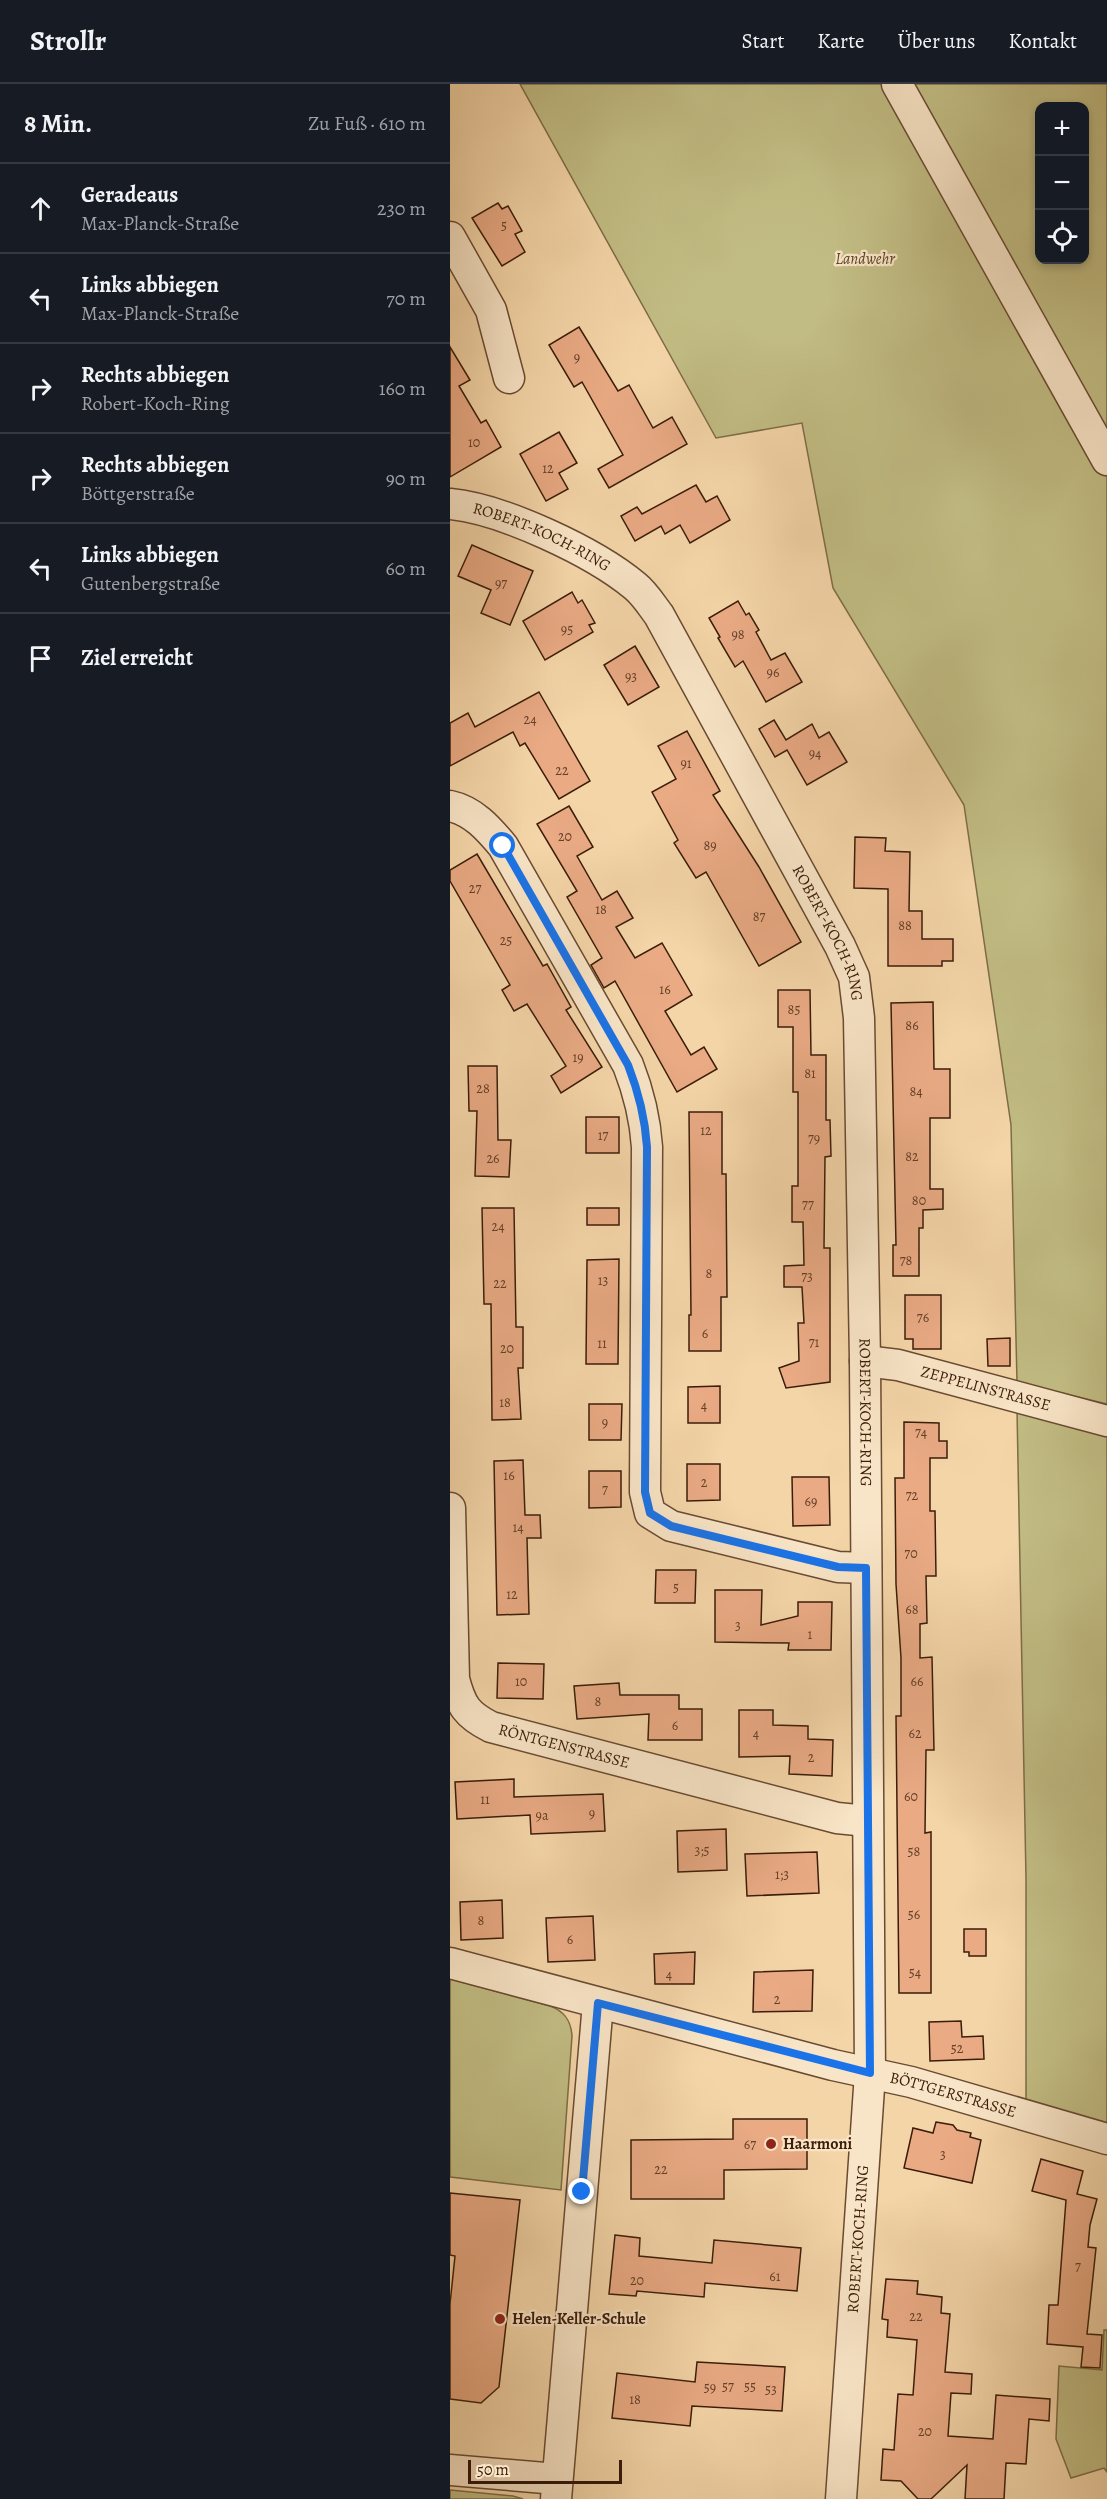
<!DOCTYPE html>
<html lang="de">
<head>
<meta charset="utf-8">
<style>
	:root { --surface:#171b24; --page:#20242c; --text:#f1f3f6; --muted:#9ea1a6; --line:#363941 }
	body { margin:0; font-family:Alegreya,serif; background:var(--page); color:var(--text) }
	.controls { position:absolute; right:18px; top:18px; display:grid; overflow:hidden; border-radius:12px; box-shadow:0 3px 9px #0003 }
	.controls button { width:54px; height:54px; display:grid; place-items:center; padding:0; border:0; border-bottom:2px solid var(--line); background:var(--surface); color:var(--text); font:30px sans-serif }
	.scale { position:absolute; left:18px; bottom:15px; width:154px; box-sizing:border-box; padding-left:6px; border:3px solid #3b1d0a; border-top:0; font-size:16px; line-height:21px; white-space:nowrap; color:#3b1d0a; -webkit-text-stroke:4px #f8e4c6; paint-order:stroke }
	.stop { position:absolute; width:18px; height:18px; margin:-14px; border:4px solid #1a73e8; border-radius:50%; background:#fff }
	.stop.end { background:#1a73e8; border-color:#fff; box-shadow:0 2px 6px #0008 }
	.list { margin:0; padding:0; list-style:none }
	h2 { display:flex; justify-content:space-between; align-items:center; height:78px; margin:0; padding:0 24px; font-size:26px }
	h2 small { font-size:20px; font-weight:400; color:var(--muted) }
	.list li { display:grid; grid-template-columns:39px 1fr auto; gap:18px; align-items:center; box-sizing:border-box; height:90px; padding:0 24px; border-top:2px solid var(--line) }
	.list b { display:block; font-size:22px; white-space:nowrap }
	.list p { margin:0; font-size:20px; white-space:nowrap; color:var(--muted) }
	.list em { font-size:20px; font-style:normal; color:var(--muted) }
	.icon { flex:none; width:33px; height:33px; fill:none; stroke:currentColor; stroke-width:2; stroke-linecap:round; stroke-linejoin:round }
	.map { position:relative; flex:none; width:657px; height:2415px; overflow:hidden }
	header { display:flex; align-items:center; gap:36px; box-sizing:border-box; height:84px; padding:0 30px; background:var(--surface); border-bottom:2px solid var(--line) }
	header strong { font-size:28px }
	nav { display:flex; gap:33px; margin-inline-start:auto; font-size:21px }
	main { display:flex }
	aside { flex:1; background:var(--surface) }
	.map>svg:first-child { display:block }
	.green { fill:#c1bc83; stroke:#7e6c46; stroke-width:1.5; fill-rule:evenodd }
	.building { fill:#e9aa84; stroke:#3b1d0a; stroke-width:1.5 }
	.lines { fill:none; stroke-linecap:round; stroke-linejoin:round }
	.minor-casing { stroke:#694b32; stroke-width:33 }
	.minor { stroke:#f8e4c6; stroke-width:30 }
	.route { stroke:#1a73e8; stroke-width:8 }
	.poi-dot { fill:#8f2418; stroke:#f8e4c6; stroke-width:2 }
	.labels { text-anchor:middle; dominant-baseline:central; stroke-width:4.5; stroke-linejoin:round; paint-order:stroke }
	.number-label { font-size:14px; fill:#664028 }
	.park-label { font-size:16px; font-style:italic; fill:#5c4528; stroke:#f8e4c6 }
	.street-label { font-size:16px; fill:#3b1d0a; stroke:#f8e4c6 }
	.poi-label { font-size:16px; font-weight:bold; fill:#3b1d0a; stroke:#f8e4c6; text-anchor:start }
</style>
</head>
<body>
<header>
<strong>Strollr</strong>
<nav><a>Start</a><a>Karte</a><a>Über uns</a><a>Kontakt</a></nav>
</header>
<main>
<aside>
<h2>8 Min.<small>Zu Fuß · 610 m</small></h2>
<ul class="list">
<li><svg class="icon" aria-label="ahead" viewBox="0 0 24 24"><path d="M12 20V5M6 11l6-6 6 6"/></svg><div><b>Geradeaus</b><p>Max-Planck-Straße</p></div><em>230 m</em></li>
<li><svg class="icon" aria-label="left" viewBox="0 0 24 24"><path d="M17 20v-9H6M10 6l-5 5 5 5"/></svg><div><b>Links abbiegen</b><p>Max-Planck-Straße</p></div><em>70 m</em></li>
<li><svg class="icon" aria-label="right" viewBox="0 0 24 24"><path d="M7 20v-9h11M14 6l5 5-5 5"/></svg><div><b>Rechts abbiegen</b><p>Robert-Koch-Ring</p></div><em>160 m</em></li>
<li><svg class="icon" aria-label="right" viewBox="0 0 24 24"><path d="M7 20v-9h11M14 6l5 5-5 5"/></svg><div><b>Rechts abbiegen</b><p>Böttgerstraße</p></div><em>90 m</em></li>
<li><svg class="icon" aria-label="left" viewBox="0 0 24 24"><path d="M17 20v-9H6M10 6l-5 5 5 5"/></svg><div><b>Links abbiegen</b><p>Gutenbergstraße</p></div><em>60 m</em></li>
<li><svg class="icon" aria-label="arrive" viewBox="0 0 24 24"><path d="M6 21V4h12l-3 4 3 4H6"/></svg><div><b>Ziel erreicht</b></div></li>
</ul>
</aside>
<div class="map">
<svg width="657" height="2415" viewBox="0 0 657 2415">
	<rect width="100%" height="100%" fill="#f4d5a8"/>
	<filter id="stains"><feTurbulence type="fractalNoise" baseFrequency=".00333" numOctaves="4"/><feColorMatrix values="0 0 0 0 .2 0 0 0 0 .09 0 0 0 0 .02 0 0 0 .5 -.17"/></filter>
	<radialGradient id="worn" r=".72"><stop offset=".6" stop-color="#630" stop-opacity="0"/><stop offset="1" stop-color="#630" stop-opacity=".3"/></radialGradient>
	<g class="green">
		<path d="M 70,0 L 657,0 L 657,1320 L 567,1298 L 561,1041 L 514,721 L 383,504 L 352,339 L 266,354 ZM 590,22 L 634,22 L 634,176 L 590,176 Z"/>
		<path d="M 567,1327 L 657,1349 L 657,2045 L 576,2024 L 576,1794 Z"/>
		<path d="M 0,1895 L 100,1922 C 114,1927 121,1936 122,1952 L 111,2106 L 0,2093 Z"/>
		<path d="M 654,2246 L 657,2246 L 657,2388 L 654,2384 L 621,2394 L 606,2355 L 609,2282 L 652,2286 Z"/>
		<path d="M 0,2406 L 63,2412 L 73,2415 L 0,2415 Z"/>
	</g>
	<g class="building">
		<path d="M 48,119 L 52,125 L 58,122 L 72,147 L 65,150 L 75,168 L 52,182 L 22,134 Z"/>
		<path d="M 129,243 L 168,307 L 179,301 L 203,344 L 222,333 L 237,360 L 159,404 L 148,385 L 173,371 L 132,298 L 124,303 L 99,261 Z"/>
		<path d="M 0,263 L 20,296 L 9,302 L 31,339 L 36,336 L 51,363 L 0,393 Z"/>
		<path d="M 109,348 L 127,379 L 109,389 L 118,405 L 96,417 L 70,370 Z"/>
		<path d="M 246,401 L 256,418 L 267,412 L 280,436 L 240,459 L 230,441 L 215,450 L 211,442 L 185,457 L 171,432 L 187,423 L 192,430 Z"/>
		<path d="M 22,461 L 83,487 L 60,541 L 31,529 L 41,506 L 8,492 Z"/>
		<path d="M 122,508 L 128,519 L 132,516 L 145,539 L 139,541 L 143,548 L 95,576 L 73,537 Z"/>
		<path d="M 288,517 L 296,531 L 299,529 L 309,546 L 306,548 L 321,576 L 335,569 L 352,598 L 316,618 L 293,577 L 285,583 L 268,554 L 270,553 L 259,534 Z"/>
		<path d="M 185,562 L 209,603 L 178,621 L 154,581 Z"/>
		<path d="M 89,608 L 140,697 L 109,715 L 75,659 L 70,662 L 63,648 L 0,682 L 0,639 L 18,629 L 25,643 Z"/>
		<path d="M 324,636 L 336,656 L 362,640 L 369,654 L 379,648 L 397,678 L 357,701 L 337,666 L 325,673 L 309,645 Z"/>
		<path d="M 237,647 L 270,707 L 263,711 L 309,783 L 351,858 L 309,882 L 256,788 L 246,794 L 224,759 L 228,756 L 202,708 L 226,695 L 208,662 Z"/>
		<path d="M 119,722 L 143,763 L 127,772 L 152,816 L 167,807 L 183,834 L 166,843 L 185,874 L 212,859 L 242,911 L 215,927 L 241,971 L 254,963 L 267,985 L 227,1008 L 165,897 L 154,904 L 141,881 L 152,874 L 117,813 L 127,807 L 87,740 Z"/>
		<path d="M 405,753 L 436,754 L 435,767 L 460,768 L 459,827 L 472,827 L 472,855 L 503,855 L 503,877 L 492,877 L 492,882 L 438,882 L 438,805 L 404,804 Z"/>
		<path d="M 27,770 L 93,882 L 97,880 L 121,923 L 116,926 L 152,983 L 111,1009 L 101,992 L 116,982 L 77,920 L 64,927 L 52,906 L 60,901 L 0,797 L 0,786 Z"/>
		<path d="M 328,906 L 360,906 L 361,971 L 376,971 L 376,1036 L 380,1036 L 381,1072 L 375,1073 L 374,1164 L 380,1164 L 380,1298 L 336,1304 L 329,1284 L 349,1277 L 348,1239 L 354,1239 L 352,1203 L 334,1203 L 334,1182 L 354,1181 L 353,1138 L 342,1138 L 342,1102 L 348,1102 L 348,1008 L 343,1008 L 343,943 L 328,943 Z"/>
		<path d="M 483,918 L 484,985 L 500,985 L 500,1034 L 480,1034 L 480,1105 L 493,1105 L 493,1125 L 473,1126 L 473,1144 L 469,1144 L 469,1192 L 443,1192 L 443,1161 L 446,1161 L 441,919 Z"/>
		<path d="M 18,982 L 47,982 L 48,1056 L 61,1056 L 59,1093 L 25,1092 L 27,1027 L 19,1027 Z"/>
		<path d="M 239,1028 L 272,1028 L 272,1090 L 276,1090 L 277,1213 L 271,1213 L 271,1267 L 239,1267 L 239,1231 L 241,1231 Z"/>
		<rect x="136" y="1033" width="33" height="36"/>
		<path d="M 32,1124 L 64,1124 L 66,1243 L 73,1243 L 73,1284 L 68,1284 L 71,1335 L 42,1336 L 41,1220 L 34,1220 Z"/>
		<rect x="137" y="1124" width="32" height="17"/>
		<path d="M 169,1175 L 168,1280 L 136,1280 L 137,1176 Z"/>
		<path d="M 455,1211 L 491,1211 L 491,1265 L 463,1265 L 463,1255 L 455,1255 Z"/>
		<path d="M 560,1254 L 560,1282 L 538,1282 L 537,1255 Z"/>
		<path d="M 270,1302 L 270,1339 L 238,1339 L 238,1303 Z"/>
		<path d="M 139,1320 L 172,1320 L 171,1356 L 139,1356 Z"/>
		<path d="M 454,1338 L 489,1339 L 489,1357 L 497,1357 L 497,1374 L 480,1374 L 480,1427 L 485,1427 L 486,1492 L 476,1492 L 477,1539 L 470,1540 L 470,1574 L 482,1573 L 484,1666 L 476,1666 L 475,1749 L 481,1748 L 481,1909 L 449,1909 L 446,1632 L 451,1632 L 451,1574 L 446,1500 L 445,1394 L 454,1394 Z"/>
		<path d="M 73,1376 L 75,1431 L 90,1431 L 91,1454 L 77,1454 L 79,1530 L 47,1531 L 44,1377 Z"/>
		<path d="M 237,1380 L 270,1380 L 270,1416 L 237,1417 Z"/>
		<path d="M 139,1387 L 171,1387 L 171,1423 L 139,1424 Z"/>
		<path d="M 342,1393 L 379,1393 L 380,1441 L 343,1442 Z"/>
		<path d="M 206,1486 L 246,1486 L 245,1519 L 205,1519 Z"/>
		<path d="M 265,1506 L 312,1506 L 311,1541 L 348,1532 L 348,1518 L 382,1518 L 381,1566 L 338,1566 L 339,1559 L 265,1558 Z"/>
		<path d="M 48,1579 L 94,1580 L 93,1615 L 47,1614 Z"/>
		<path d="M 169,1599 L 170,1611 L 229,1611 L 229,1625 L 252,1625 L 252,1656 L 198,1656 L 199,1630 L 127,1635 L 124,1602 Z"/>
		<path d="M 289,1626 L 323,1626 L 323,1641 L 358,1642 L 358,1655 L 383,1656 L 382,1692 L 339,1690 L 340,1672 L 289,1673 Z"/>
		<path d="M 64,1695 L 64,1713 L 153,1710 L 155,1747 L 81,1750 L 80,1731 L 7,1735 L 5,1698 Z"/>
		<path d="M 276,1745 L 277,1786 L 228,1788 L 227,1747 Z"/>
		<path d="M 367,1768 L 369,1809 L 297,1812 L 295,1770 Z"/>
		<path d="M 52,1816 L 53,1854 L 11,1856 L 10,1818 Z"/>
		<path d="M 143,1832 L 145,1876 L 98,1878 L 96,1834 Z"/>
		<path d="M 514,1845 L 536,1845 L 536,1872 L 519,1872 L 519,1868 L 514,1868 Z"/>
		<path d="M 245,1868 L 244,1900 L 205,1900 L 204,1870 Z"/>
		<path d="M 363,1886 L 362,1927 L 303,1928 L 304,1888 Z"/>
		<path d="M 511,1937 L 512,1953 L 533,1952 L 534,1975 L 480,1977 L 479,1938 Z"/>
		<path d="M 283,2035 L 357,2035 L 357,2085 L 274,2086 L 274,2115 L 181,2115 L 181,2056 L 283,2055 Z"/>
		<path d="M 486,2038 L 503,2041 L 507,2046 L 521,2049 L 520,2053 L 531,2056 L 522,2099 L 454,2084 L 463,2044 L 483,2049 Z"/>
		<path d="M 591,2075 L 633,2087 L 627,2110 L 647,2115 L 640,2141 L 638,2163 L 646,2164 L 637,2250 L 652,2251 L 650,2284 L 631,2283 L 633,2263 L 597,2260 L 599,2221 L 608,2221 L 616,2116 L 582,2107 Z"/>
		<path d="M 0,2109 L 70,2116 L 49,2303 L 31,2319 L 0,2315 L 0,2220 L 5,2172 L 0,2171 Z"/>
		<path d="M 165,2151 L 190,2154 L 189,2172 L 262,2179 L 264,2156 L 351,2164 L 347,2207 L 255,2199 L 254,2213 L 187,2207 L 186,2212 L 159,2210 Z"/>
		<path d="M 436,2195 L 468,2197 L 467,2210 L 492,2213 L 491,2229 L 500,2230 L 495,2288 L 522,2290 L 521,2310 L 501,2309 L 498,2352 L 543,2355 L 546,2311 L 600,2315 L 599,2337 L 579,2335 L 576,2380 L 556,2379 L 554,2415 L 515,2415 L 517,2381 L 481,2415 L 468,2415 L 451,2397 L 431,2396 L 433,2365 L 444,2366 L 448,2310 L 463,2311 L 467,2256 L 437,2253 L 438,2236 L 432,2235 Z"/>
		<path d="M 247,2278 L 335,2283 L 332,2327 L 242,2322 L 240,2342 L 162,2334 L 167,2289 L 245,2298 Z"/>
	</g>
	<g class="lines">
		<g class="minor-casing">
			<g id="minor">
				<path d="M 447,0 L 657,376"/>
				<path d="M 0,153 L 41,226 L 59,294"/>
				<path id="s1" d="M 0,420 C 53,425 144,468 185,502 C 195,510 202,522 209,531 L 390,862 L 404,893 L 409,934 L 415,1277 L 420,1989 L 391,2415"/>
				<path d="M 0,722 C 23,727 38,744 53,762 L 178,981 C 189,1009 195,1033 197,1063 L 195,1408 L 200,1429 L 221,1442 L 388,1483 L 416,1484"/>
				<path id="s2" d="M 415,1277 L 448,1281 L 657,1337"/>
				<path id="s3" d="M 0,1424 L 4,1595 C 11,1622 17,1631 41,1643 L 387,1734 L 417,1737"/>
				<path id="s4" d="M 0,1879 L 383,1981 L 461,1998 L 657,2055"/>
				<path d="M 0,2386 L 107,2395"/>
				<path d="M 106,2415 L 148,1919"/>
			</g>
		</g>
		<use href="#minor" class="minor"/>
	</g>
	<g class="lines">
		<path class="route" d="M 53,762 L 178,981 C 189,1009 195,1033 197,1063 L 195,1408 L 200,1429 L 221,1442 L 388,1483 L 416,1484 L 420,1989 L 148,1919 L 132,2108"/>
	</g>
	<g class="poi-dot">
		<circle cx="321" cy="2060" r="6"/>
		<circle cx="50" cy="2235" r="6"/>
	</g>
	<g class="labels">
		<g class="number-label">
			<text x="54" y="141">5</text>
			<text x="127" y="273">9</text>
			<text x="24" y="358">10</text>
			<text x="98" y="384">12</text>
			<text x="51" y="499">97</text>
			<text x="117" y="545">95</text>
			<text x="288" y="550">98</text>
			<text x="323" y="588">96</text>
			<text x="181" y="592">93</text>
			<text x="80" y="635">24</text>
			<text x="365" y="669">94</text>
			<text x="236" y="679">91</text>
			<text x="112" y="686">22</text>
			<text x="115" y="752">20</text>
			<text x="260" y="761">89</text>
			<text x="25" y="804">27</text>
			<text x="151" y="825">18</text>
			<text x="309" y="832">87</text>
			<text x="455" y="841">88</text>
			<text x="56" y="856">25</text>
			<text x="215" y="905">16</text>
			<text x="344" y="925">85</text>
			<text x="462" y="941">86</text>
			<text x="128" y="973">19</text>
			<text x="360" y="989">81</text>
			<text x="33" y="1004">28</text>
			<text x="466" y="1007">84</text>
			<text x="256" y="1046">12</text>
			<text x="153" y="1051">17</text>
			<text x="364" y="1054">79</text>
			<text x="462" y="1072">82</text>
			<text x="43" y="1074">26</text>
			<text x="469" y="1116">80</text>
			<text x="358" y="1120">77</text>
			<text x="48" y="1142">24</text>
			<text x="456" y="1176">78</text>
			<text x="259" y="1189">8</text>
			<text x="357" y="1192">73</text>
			<text x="153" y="1196">13</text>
			<text x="50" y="1199">22</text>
			<text x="473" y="1233">76</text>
			<text x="255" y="1249">6</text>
			<text x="364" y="1258">71</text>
			<text x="152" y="1259">11</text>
			<text x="57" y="1264">20</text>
			<text x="55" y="1318">18</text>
			<text x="254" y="1321">4</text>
			<text x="155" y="1338">9</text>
			<text x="471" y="1348">74</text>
			<text x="59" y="1391">16</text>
			<text x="254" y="1398">2</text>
			<text x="155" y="1405">7</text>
			<text x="462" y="1411">72</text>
			<text x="361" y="1417">69</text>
			<text x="68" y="1443">14</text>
			<text x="461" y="1469">70</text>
			<text x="226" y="1503">5</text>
			<text x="62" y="1510">12</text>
			<text x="462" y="1525">68</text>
			<text x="288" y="1541">3</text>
			<text x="360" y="1550">1</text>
			<text x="71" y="1597">10</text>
			<text x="467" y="1597">66</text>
			<text x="148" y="1617">8</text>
			<text x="225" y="1641">6</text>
			<text x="306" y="1649">4</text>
			<text x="465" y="1649">62</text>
			<text x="361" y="1673">2</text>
			<text x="461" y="1712">60</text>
			<text x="35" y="1715">11</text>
			<text x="142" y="1729">9</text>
			<text x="92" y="1731">9a</text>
			<text x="252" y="1766">3;5</text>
			<text x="464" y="1767">58</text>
			<text x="332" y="1790">1;3</text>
			<text x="464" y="1830">56</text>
			<text x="31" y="1836">8</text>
			<text x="120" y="1855">6</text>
			<text x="465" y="1888">54</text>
			<text x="219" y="1890">4</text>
			<text x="327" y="1915">2</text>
			<text x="507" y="1964">52</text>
			<text x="300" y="2060">67</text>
			<text x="493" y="2070">3</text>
			<text x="211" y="2085">22</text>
			<text x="628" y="2182">7</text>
			<text x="325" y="2192">61</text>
			<text x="187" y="2196">20</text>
			<text x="466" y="2232">22</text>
			<text x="278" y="2302">57</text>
			<text x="300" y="2302">55</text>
			<text x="260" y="2303">59</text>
			<text x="321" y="2305">53</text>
			<text x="185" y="2315">18</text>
			<text x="475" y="2347">20</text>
		</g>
		<g class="park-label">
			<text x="415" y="175">Landwehr</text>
		</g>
		<g class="street-label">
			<text stroke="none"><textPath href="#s1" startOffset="98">ROBERT-KOCH-RING</textPath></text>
			<text stroke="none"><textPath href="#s1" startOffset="603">ROBERT-KOCH-RING</textPath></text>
			<text stroke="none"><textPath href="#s2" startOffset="124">ZEPPELINSTRASSE</textPath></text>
			<text stroke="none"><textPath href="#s1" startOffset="1089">ROBERT-KOCH-RING</textPath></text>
			<text stroke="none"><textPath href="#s3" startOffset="310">RÖNTGENSTRASSE</textPath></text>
			<text stroke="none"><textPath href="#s4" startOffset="520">BÖTTGERSTRASSE</textPath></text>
			<text transform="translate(408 2155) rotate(-86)">ROBERT-KOCH-RING</text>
		</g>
		<g class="poi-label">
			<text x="333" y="2060">Haarmoni</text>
			<text x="62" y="2235">Helen-Keller-Schule</text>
		</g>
	</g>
	<rect width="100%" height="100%" filter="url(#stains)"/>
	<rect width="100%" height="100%" fill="url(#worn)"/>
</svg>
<div class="controls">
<button>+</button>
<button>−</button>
<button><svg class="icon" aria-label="locate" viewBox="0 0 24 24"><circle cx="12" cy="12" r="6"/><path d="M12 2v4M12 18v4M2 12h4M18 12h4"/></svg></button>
</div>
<div class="scale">50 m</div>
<div class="stop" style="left:53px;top:762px"></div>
<div class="stop end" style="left:132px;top:2108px"></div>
</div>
</main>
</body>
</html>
